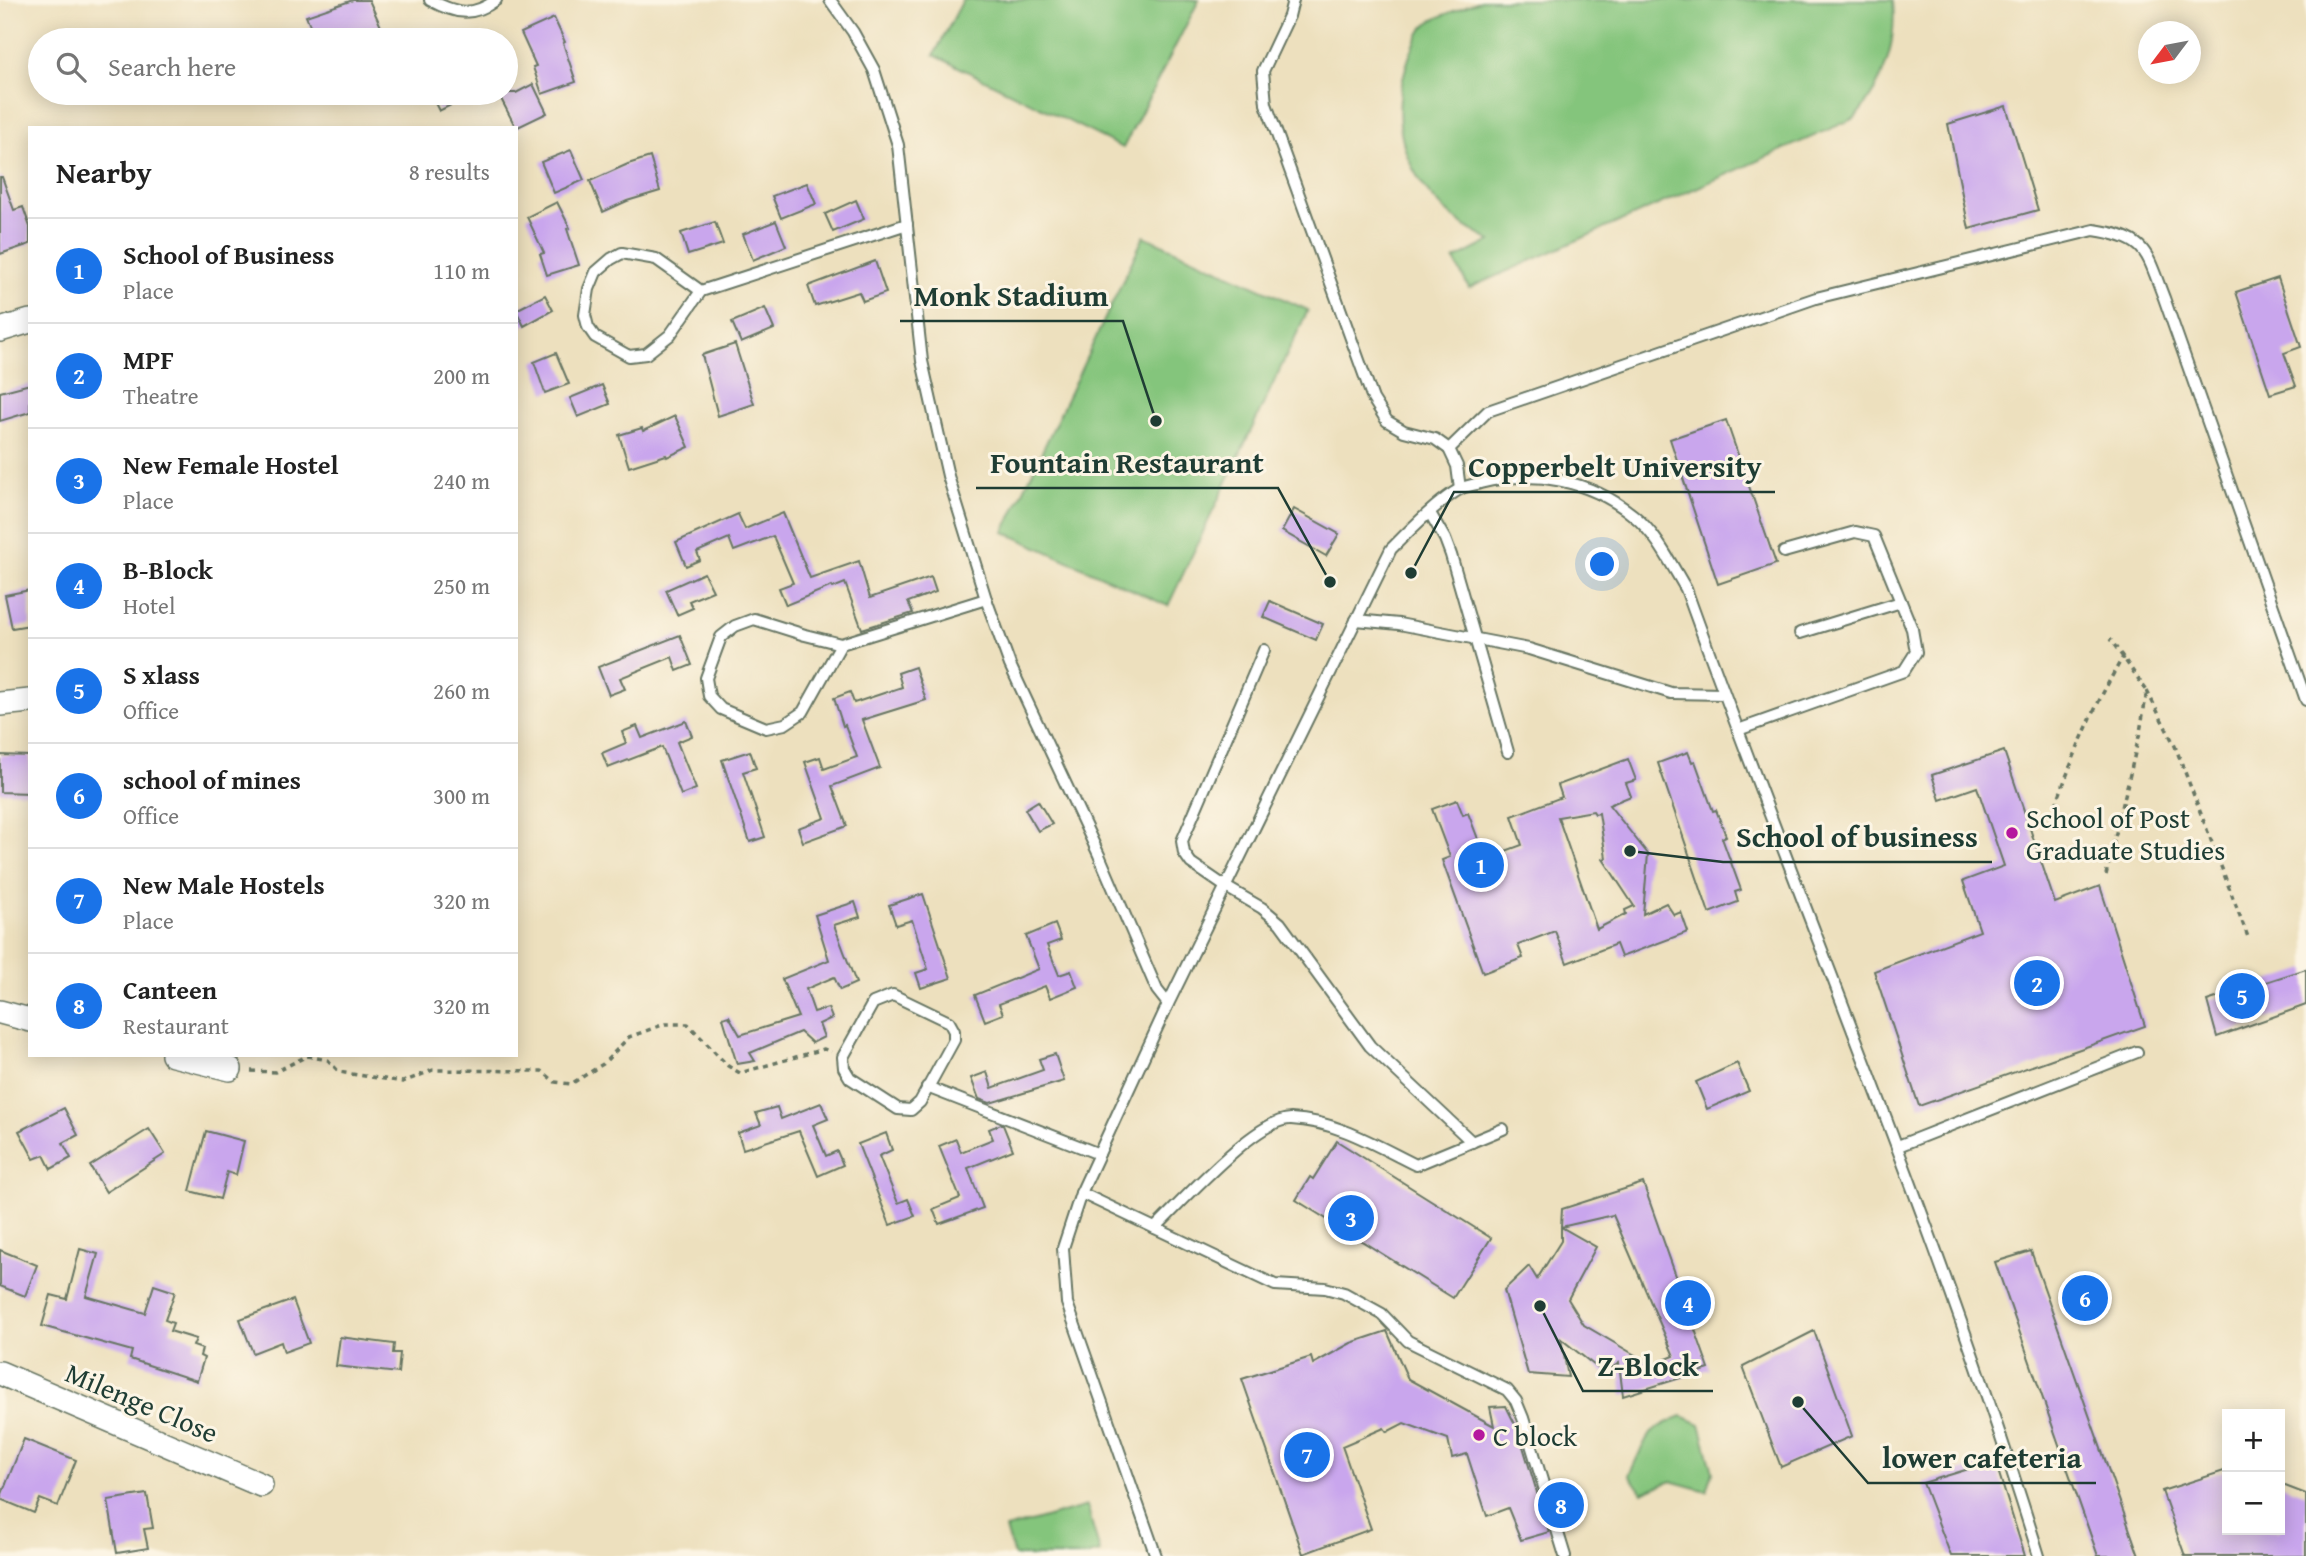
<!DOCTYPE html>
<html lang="en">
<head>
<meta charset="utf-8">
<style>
	:root { --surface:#fff; --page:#f2f2f2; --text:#222; --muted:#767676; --line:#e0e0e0; --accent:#1a73e8 }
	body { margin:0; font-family:"Gentium Book Plus",serif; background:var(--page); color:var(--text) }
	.controls { position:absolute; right:21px; bottom:21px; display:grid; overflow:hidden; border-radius:0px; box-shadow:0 4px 18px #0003 }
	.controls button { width:63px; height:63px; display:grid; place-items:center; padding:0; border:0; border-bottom:2px solid var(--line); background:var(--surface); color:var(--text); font:35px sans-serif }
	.compass { position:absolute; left:2138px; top:21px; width:63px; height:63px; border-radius:50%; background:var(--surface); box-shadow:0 4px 18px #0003; rotate:238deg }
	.you { position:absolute; left:1603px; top:565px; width:24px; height:24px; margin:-18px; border:5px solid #fff; border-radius:50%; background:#1a73e8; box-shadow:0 0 0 10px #1a73e833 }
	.badge { display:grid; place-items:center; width:46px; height:46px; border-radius:50%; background:var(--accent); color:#fff; font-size:23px; font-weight:700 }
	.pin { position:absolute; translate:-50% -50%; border:4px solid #fff; box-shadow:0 2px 7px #0006 }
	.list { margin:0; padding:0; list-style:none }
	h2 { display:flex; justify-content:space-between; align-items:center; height:91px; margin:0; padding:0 28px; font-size:30px }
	h2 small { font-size:23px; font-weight:400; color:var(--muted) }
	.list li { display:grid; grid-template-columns:46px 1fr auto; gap:21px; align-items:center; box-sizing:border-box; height:105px; padding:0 28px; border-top:2px solid var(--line) }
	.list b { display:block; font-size:26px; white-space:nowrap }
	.list p { margin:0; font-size:23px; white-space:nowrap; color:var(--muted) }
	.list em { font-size:23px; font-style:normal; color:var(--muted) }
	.icon { flex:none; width:38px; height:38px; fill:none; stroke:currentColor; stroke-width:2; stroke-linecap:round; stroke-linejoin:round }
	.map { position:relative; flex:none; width:2306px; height:1556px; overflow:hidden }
	.search { position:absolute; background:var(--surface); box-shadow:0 4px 18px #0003; left:28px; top:28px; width:490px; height:77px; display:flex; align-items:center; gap:18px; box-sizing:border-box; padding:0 24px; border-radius:38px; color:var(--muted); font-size:26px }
	.panel { position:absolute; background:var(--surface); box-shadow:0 4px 18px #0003; left:28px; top:126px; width:490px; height:931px; border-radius:0px }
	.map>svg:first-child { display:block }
	.green { fill:#84c57c; stroke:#528158; stroke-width:2 }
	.building { fill:#c9a6ed; fill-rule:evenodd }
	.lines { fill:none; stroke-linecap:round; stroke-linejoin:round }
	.service-casing { stroke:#677664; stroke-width:14 }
	.minor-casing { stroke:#677664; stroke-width:26 }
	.path { stroke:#677664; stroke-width:3.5; stroke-dasharray:5 5; stroke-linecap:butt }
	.service { stroke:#fff; stroke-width:10 }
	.minor { stroke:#fff; stroke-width:23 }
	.poi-dot { fill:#b5179e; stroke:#fcf5e5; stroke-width:2.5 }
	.labels { text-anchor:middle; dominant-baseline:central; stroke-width:6; stroke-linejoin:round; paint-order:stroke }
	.poi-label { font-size:28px; fill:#1f3d34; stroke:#fcf5e5; text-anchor:start }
	.street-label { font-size:28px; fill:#1f3d34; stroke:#fcf5e5 }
	.leader { fill:none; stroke:#1f3d34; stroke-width:2.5 }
	.callout-dot { fill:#1f3d34; stroke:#fcf5e5; stroke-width:2.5 }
	.callout-label { font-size:30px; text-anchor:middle; font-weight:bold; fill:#1f3d34; stroke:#fcf5e5; stroke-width:6; stroke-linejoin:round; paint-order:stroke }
</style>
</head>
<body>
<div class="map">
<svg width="2306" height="1556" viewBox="0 0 2306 1556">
	<rect width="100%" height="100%" fill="#fcf5e5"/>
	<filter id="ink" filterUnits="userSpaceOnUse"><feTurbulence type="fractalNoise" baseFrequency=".0143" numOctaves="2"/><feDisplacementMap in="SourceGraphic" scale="14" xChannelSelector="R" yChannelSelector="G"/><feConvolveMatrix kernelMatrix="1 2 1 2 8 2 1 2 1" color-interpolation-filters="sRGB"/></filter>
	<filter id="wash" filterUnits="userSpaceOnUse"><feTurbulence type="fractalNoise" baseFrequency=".00686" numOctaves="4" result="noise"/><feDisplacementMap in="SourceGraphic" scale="28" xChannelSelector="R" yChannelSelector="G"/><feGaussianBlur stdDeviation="1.57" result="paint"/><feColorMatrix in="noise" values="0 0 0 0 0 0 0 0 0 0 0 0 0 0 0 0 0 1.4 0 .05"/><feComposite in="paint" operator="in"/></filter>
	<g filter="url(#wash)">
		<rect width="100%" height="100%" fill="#ede0be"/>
		<g class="green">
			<path d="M 963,0 L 1199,0 L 1123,148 L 934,55 Z"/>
			<path d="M 1481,0 L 1893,0 C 1897,46 1884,83 1855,118 L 1469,288 L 1454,260 L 1491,241 C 1422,207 1383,145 1406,67 C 1410,54 1417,33 1427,24 C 1437,16 1468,6 1481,0 Z"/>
			<path d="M 1144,236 L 1308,310 L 1168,606 L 1004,532 Z"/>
			<path d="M 1682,1416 L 1700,1424 L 1713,1472 L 1707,1491 L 1671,1481 L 1642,1493 L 1629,1475 C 1646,1441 1644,1430 1682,1416 Z"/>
			<path d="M 1087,1506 L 1100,1552 L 1085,1556 L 1014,1556 L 1006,1529 Z"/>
		</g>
		<g id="blocks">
			<g class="building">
				<path d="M 353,0 L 369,0 L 387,40 L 316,40 L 306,16 Z"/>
				<path d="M 554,18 L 565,42 L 563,43 L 576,82 L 542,94 L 533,67 L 536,66 L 521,33 Z"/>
				<path d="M 533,84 L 547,113 L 516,128 L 498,93 L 516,93 Z"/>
				<path d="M 430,93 L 475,93 L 439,111 Z"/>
				<path d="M 2006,106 L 2038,210 L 1969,229 L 1948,124 Z"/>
				<path d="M 571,150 L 584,180 L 554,193 L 541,162 Z"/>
				<path d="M 650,157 L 660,191 L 627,201 L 603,212 L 590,181 L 628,164 Z"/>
				<path d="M 0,177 L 2,177 L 14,210 L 23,207 L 30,227 L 30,244 L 0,254 Z"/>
				<path d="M 807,183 L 816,204 L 781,218 L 772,196 Z"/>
				<path d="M 856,200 L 864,219 L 833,232 L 825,214 Z"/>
				<path d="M 557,202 L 570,228 L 567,229 L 579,265 L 547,275 L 540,254 L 544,253 L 527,217 Z"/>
				<path d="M 776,221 L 786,246 L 753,260 L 743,234 Z"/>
				<path d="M 715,222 L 723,244 L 688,255 L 681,233 Z"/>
				<path d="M 875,261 L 886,293 L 863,301 L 859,292 L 815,306 L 808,286 Z"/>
				<path d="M 2278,278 L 2301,347 L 2284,353 L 2296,386 L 2270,394 L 2236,292 Z"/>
				<path d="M 545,295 L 553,310 L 524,326 L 516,310 Z"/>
				<path d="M 765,308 L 774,329 L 741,343 L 732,322 Z"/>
				<path d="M 735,344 L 754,404 L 718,416 L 702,355 Z"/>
				<path d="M 556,353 L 569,384 L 545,393 L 534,362 Z"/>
				<path d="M 30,384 L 30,412 L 0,421 L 0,392 Z"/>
				<path d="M 602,385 L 610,404 L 578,417 L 570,398 Z"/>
				<path d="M 675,416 L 689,447 L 667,457 L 666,455 L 629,467 L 619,435 L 642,428 L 643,431 Z"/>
				<path d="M 1726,420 L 1776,564 L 1718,584 L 1670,439 Z"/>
				<path d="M 1294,509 L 1339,534 L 1326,556 L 1282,531 Z"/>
				<path d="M 783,513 L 810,578 L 859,561 L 870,598 L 931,577 L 936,592 L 908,602 L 913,613 L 862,629 L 845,583 L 833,588 L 832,586 L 786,605 L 779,588 L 793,583 L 773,536 L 734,551 L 729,538 L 697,552 L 700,560 L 686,566 L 676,542 L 738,514 L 745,529 Z"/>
				<path d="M 704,573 L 713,591 L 689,601 L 693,608 L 677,615 L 666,590 Z"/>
				<path d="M 30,590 L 30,625 L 12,628 L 5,595 Z"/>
				<path d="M 1270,601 L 1323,624 L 1316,640 L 1263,617 Z"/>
				<path d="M 680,635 L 692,665 L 677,671 L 672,657 L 620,678 L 625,689 L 609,695 L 598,667 Z"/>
				<path d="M 915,667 L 926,700 L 862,720 L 880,768 L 832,786 L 847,826 L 803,842 L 798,828 L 825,818 L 805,762 L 820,757 L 824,769 L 857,757 L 845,725 L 843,726 L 834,698 L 850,692 L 854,703 L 902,687 L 898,673 Z"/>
				<path d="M 686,721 L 692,736 L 677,742 L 696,789 L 681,795 L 662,747 L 608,768 L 602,753 L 626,743 L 622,732 L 637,726 L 642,738 Z"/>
				<path d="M 750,751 L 756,768 L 743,772 L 765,837 L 750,842 L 722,760 Z"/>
				<path d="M 2004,751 L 2055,903 L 2100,886 L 2145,1026 L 1919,1106 L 1874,971 L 1980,931 L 1963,881 L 2004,866 L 1977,787 L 1940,800 L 1932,775 Z"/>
				<path d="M 1688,752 L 1692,762 L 1695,761 L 1713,811 L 1716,810 L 1726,836 L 1722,838 L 1741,890 L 1735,892 L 1738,902 L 1709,913 L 1658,763 Z"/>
				<path d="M 0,755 L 30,756 L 30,793 L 0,792 Z"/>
				<path d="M 1628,759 L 1636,780 L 1626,783 L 1631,796 L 1609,805 L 1648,854 L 1643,914 L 1666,903 L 1674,915 L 1681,912 L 1688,932 L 1621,957 L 1616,944 L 1567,963 L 1555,931 L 1518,945 L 1523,958 L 1483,973 L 1442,860 L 1450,857 L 1432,809 L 1457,800 L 1463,815 L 1468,813 L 1480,844 L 1489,857 L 1522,845 L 1512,816 L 1562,797 L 1558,785 ZM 1593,811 L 1595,814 L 1599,813 L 1606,858 L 1603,859 L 1634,906 L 1625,910 L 1626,914 L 1597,929 L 1558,817 Z"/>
				<path d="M 1038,801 L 1052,824 L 1038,831 L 1025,809 Z"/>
				<path d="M 923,894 L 951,978 L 921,988 L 916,973 L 928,969 L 912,920 L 896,925 L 889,905 Z"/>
				<path d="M 855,902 L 860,917 L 834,925 L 856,983 L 840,990 L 834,977 L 806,989 L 814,1012 L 828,1008 L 832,1018 L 819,1024 L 824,1037 L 812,1043 L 800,1032 L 750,1053 L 755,1061 L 737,1064 L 723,1018 L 729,1016 L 740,1035 L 798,1017 L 782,979 L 829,960 L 815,915 Z"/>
				<path d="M 1055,924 L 1061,940 L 1047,945 L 1059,975 L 1071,971 L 1077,987 L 1050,998 L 1045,986 L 999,1004 L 1003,1014 L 985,1021 L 975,995 L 1039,969 L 1026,936 Z"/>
				<path d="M 2306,969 L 2306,1005 L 2217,1037 L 2207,1001 Z"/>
				<path d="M 1055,1054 L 1064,1081 L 990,1103 L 979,1099 L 971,1078 L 987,1072 L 992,1088 L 1043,1070 L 1039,1059 Z"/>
				<path d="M 1737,1063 L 1749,1091 L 1707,1109 L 1696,1082 Z"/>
				<path d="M 821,1103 L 828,1119 L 813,1125 L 826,1156 L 837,1151 L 843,1165 L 818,1176 L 799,1131 L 743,1149 L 738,1133 L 761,1125 L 756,1113 L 777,1107 L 781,1119 Z"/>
				<path d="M 64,1108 L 78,1135 L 63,1143 L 71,1158 L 51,1169 L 44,1155 L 34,1159 L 19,1131 Z"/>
				<path d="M 1001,1124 L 1003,1125 L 1013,1150 L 968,1168 L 983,1208 L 939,1224 L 933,1209 L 960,1198 L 939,1146 L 956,1139 L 961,1152 L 993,1139 L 989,1129 Z"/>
				<path d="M 149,1129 L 165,1154 L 106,1192 L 90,1166 Z"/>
				<path d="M 206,1131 L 244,1141 L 236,1175 L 227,1172 L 220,1199 L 190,1191 Z"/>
				<path d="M 886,1133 L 892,1150 L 879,1156 L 898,1203 L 908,1199 L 915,1216 L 890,1225 L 858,1144 Z"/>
				<path d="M 1337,1141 L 1491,1238 L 1453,1298 L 1296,1200 L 1310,1177 L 1313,1179 Z"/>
				<path d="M 1643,1183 L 1709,1369 L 1623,1396 L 1619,1363 L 1604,1373 L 1561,1339 L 1568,1377 L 1528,1374 L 1504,1290 L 1529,1266 L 1537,1279 L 1561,1241 L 1561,1227 L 1596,1247 L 1568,1299 L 1584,1325 L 1652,1365 L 1674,1356 L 1613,1215 L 1561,1227 L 1562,1209 Z"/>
				<path d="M 80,1249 L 98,1254 L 86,1296 L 145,1313 L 154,1285 L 175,1292 L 165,1320 L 173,1323 L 170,1331 L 196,1339 L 193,1346 L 202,1349 L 200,1356 L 204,1358 L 197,1381 L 130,1359 L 132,1351 L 42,1326 L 51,1295 L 67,1299 Z"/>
				<path d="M 0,1250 L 37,1265 L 25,1296 L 0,1286 Z"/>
				<path d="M 2031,1251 L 2139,1556 L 2098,1556 L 1995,1262 Z"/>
				<path d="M 293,1300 L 309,1343 L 284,1352 L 281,1342 L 253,1353 L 240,1319 Z"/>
				<path d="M 1387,1331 L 1408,1379 L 1494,1426 L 1490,1407 L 1506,1406 L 1518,1430 L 1549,1532 L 1521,1540 L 1508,1508 L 1487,1516 L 1467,1454 L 1452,1458 L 1448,1439 L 1404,1423 L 1387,1432 L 1384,1428 L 1342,1446 L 1371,1529 L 1303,1554 L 1242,1379 L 1311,1357 L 1313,1364 L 1351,1343 Z"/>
				<path d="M 1814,1331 L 1852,1436 L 1781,1467 L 1743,1367 Z"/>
				<path d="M 340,1337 L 394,1344 L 393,1353 L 400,1353 L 398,1373 L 336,1366 Z"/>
				<path d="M 24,1439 L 76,1460 L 58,1506 L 40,1499 L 34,1513 L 0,1499 Z"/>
				<path d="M 1995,1461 L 2025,1556 L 1951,1556 L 1923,1483 Z"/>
				<path d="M 2227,1470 L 2227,1530 L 2280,1530 L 2280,1484 L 2306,1494 L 2306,1556 L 2185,1556 L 2162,1491 Z"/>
				<path d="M 147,1494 L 153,1528 L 144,1529 L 148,1548 L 117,1553 L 108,1500 Z"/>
			</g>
		</g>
	</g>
	<g filter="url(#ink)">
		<use href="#blocks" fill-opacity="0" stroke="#677664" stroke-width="2"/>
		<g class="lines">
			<g class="service-casing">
				<g id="service">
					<path d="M 430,0 C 454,13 472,18 496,0"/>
					<path d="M 830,0 L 853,32 L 874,70 L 898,145 L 922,361 L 948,476 L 986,599 L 1010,665 L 1099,855 L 1157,990 L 1168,1004"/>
					<path d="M 1293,0 L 1289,16 L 1263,71 L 1266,104 L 1373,399 L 1387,421 L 1404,431 L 1435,439 L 1449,449"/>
					<path d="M 701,291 L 656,259 L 622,253 L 611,259 L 596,272 L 589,289 L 585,315 L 588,327 L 595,337 L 629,356 L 646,354 L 670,335 L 701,291 L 907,224"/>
					<path d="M 1460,489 L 1457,466 L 1449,449 L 1488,411 L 1816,298 L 2094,230 C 2148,238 2146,252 2164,298 L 2306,700"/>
					<path d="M 1430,513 L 1445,539 L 1451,555 L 1508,752"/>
					<path d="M 1356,620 L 1399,624 L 1529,649 L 1671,693 L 1724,694"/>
					<path d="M 1800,633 L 1901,602"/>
					<path d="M 841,644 L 803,712 L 785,724 L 766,728 L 721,709 L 709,696 L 706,678 L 721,637 L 735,626 L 754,619 L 805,635 L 841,644 L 986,599"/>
					<path d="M 1264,650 L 1182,841 L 1184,853 L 1191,863 L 1226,887 L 1262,908 L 1280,923 L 1370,1046 L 1472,1142"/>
					<path d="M 1738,730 L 1904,671 L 1916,652 L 1912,629 L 1874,536 L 1855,532 L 1784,552"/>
					<path d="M 893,995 L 949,1022 L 954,1031 L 954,1040 L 920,1102 L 911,1110 L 898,1109 L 850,1078 L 844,1068 L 843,1057 L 873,1003 Z"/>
					<path d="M 927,1087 L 1099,1154"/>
					<path d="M 1898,1146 L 2137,1052"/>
					<path d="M 1081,1193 L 1275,1285 L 1325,1288 L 1344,1293 L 1382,1314 L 1408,1341 L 1507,1390 L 1516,1401 L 1523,1418 L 1565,1556"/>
					<path d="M 1155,1228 C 1181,1203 1257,1118 1291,1119 C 1337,1121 1377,1146 1416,1165 L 1503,1129"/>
					<path d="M 1156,1556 L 1067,1303 L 1063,1248 L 1081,1193 L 1168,1004 L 1391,549 C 1408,532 1439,500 1460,489 C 1465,486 1474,485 1480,483 C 1533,469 1590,480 1633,515 C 1656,533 1671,564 1686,589 C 1802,912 1938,1228 2039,1556"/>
				</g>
			</g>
			<g class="minor-casing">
				<g id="minor">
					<path d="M 0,330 L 30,321"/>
					<path d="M 0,704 L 30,701"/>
					<path d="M 0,1012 L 30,1020"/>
					<path d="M 173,1055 L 230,1069"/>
					<path d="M 0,1373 L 261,1485"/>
				</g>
			</g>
			<g class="path">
				<path d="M 2147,691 L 2175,746 L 2248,937"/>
				<path d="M 2056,805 C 2074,753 2095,704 2123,657"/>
				<path d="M 2106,875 L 2140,732 L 2147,691 L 2110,639"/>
				<path d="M 251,1071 L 275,1072 L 307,1056 L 328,1060 L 339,1072 L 403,1082 L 433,1070 L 542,1071 L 555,1082 L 571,1084 L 603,1064 L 629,1037 L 665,1024 L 688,1024 L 728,1066 L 740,1073 L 824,1049 L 831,1052"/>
			</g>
			<use href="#service" class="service"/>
			<use href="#minor" class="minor"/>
		</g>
	</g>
	<g class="poi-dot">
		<circle cx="2012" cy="833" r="7"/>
		<circle cx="1479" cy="1435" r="7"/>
	</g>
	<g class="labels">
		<g class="poi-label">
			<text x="2026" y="817">School of Post<tspan x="2026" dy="32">Graduate Studies</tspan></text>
			<text x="1493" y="1435">C block</text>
		</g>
		<g class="street-label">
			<text transform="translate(142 1402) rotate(23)">Milenge Close</text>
		</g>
	</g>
	<path class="leader" d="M1156 421L1123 321H900M1330 582L1278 488H976M1411 573L1454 492H1775M1630 851L1723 862H1992M1540 1306L1583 1391H1713M1798 1402L1868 1483H2096"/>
	<g class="callout-dot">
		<circle cx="1156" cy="421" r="7"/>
		<circle cx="1330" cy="582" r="7"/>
		<circle cx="1411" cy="573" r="7"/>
		<circle cx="1630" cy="851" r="7"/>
		<circle cx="1540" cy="1306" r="7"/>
		<circle cx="1798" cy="1402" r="7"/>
	</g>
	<g class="callout-label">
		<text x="1011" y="306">Monk Stadium</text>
		<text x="1127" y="473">Fountain Restaurant</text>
		<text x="1615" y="477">Copperbelt University</text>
		<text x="1857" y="847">School of business</text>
		<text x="1648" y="1376">Z-Block</text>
		<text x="1982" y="1468">lower cafeteria</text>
	</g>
</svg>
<div class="controls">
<button>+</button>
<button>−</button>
</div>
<svg class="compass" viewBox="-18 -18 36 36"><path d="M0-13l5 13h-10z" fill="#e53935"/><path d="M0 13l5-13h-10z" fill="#767676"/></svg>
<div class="you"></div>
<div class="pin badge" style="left:1481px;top:865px">1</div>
<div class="pin badge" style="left:2037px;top:983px">2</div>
<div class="pin badge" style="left:1351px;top:1218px">3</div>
<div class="pin badge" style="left:1688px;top:1303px">4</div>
<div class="pin badge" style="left:2242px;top:996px">5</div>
<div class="pin badge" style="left:2085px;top:1298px">6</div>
<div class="pin badge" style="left:1307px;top:1455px">7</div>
<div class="pin badge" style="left:1561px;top:1505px">8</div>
<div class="search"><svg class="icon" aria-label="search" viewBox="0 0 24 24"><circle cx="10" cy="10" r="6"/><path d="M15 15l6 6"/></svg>Search here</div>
<section class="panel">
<h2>Nearby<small>8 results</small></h2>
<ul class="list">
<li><span class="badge">1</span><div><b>School of Business</b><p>Place</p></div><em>110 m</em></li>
<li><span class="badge">2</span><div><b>MPF</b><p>Theatre</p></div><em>200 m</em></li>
<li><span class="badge">3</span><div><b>New Female Hostel</b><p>Place</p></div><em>240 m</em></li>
<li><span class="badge">4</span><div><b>B-Block</b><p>Hotel</p></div><em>250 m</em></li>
<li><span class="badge">5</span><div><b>S xlass</b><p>Office</p></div><em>260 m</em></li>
<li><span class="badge">6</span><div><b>school of mines</b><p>Office</p></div><em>300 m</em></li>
<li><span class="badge">7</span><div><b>New Male Hostels</b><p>Place</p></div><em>320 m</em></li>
<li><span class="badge">8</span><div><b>Canteen</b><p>Restaurant</p></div><em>320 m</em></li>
</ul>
</section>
</div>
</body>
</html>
